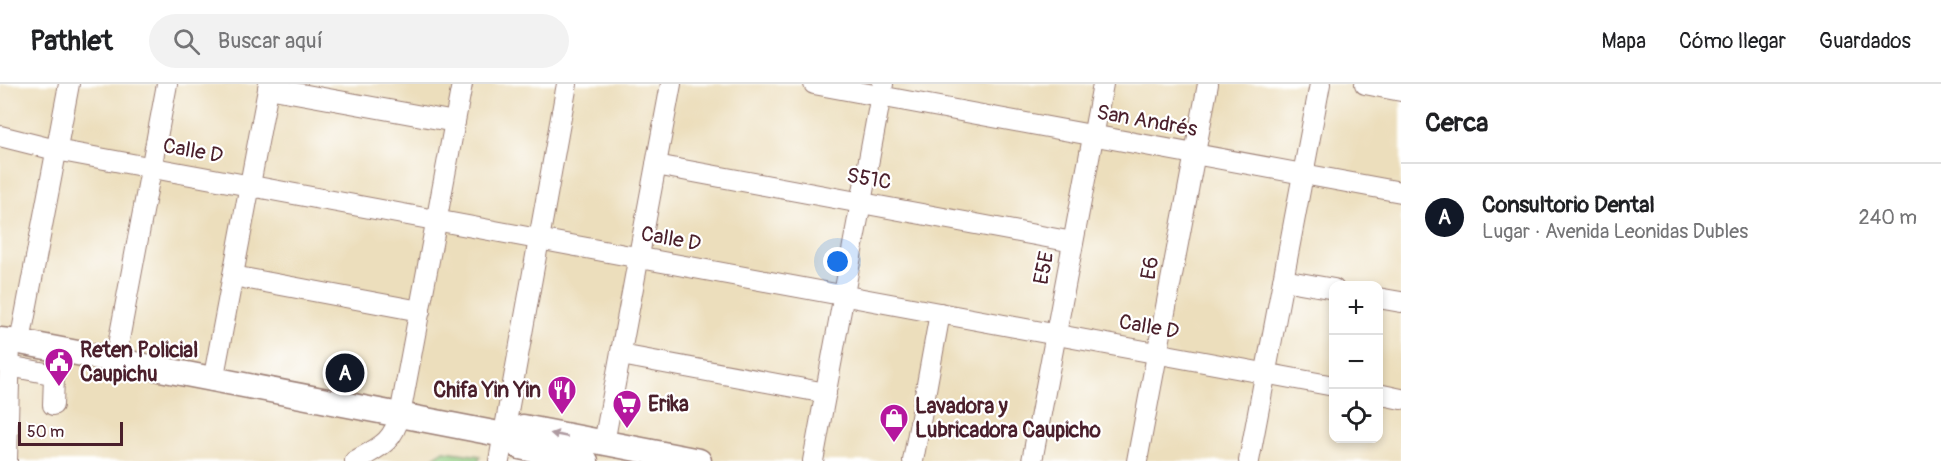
<!DOCTYPE html>
<html lang="es">
<head>
<meta charset="utf-8">
<style>
	:root { --surface:#fff; --page:#f2f2f2; --text:#202124; --muted:#757577; --line:#e0e0e0; --accent:#111827 }
	body { margin:0; font-family:Pangolin,sans-serif; background:var(--page); color:var(--text) }
	.controls { position:absolute; right:18px; bottom:18px; display:grid; overflow:hidden; border-radius:12px; box-shadow:0 3px 9px #0003 }
	.controls button { width:54px; height:54px; display:grid; place-items:center; padding:0; border:0; border-bottom:2px solid var(--line); background:var(--surface); color:var(--text); font:30px sans-serif }
	.scale { position:absolute; left:18px; bottom:15px; width:105px; box-sizing:border-box; padding-left:6px; border:3px solid #4a1f2b; border-top:0; font-size:16px; line-height:21px; white-space:nowrap; color:#4a1f2b; -webkit-text-stroke:4px #fff; paint-order:stroke }
	.you { position:absolute; left:838px; top:178px; width:21px; height:21px; margin:-15px; border:4px solid #fff; border-radius:50%; background:#1a73e8; box-shadow:0 0 0 9px #1a73e833 }
	.badge { display:grid; place-items:center; width:39px; height:39px; border-radius:50%; background:var(--accent); color:#fff; font-size:20px; font-weight:700 }
	.pin { position:absolute; translate:-50% -50%; border:3px solid #fff; box-shadow:0 2px 6px #0006 }
	.list { margin:0; padding:0; list-style:none }
	h2 { display:flex; justify-content:space-between; align-items:center; height:78px; margin:0; padding:0 24px; font-size:26px }
	h2 small { font-size:20px; font-weight:400; color:var(--muted) }
	.list li { display:grid; grid-template-columns:39px 1fr auto; gap:18px; align-items:center; box-sizing:border-box; height:108px; padding:0 24px; border-top:2px solid var(--line) }
	.list b { display:block; font-size:22px; white-space:nowrap }
	.list p { margin:0; font-size:20px; white-space:nowrap; color:var(--muted) }
	.list em { font-size:20px; font-style:normal; color:var(--muted) }
	.icon { flex:none; width:33px; height:33px; fill:none; stroke:currentColor; stroke-width:2; stroke-linecap:round; stroke-linejoin:round }
	.map { position:relative; flex:none; width:1401px; height:377px; overflow:hidden }
	header { display:flex; align-items:center; gap:36px; box-sizing:border-box; height:84px; padding:0 30px; background:var(--surface); border-bottom:2px solid var(--line) }
	header strong { font-size:28px }
	nav { display:flex; gap:33px; margin-inline-start:auto; font-size:21px }
	.search { width:420px; height:54px; background:var(--page); display:flex; align-items:center; gap:15px; box-sizing:border-box; padding:0 21px; border-radius:33px; color:var(--muted); font-size:22px }
	main { display:flex }
	aside { flex:1; background:var(--surface) }
	.map>svg:first-child { display:block }
	.green { fill:#93ce82; stroke:#6e7656; stroke-width:1.5 }
	.lines { fill:none; stroke-linecap:round; stroke-linejoin:round }
	.minor-casing { stroke:#9b7e74; stroke-width:22 }
	.major-casing { stroke:#9b7e74; stroke-width:27 }
	.minor { stroke:#fff; stroke-width:20 }
	.major { stroke:#fff; stroke-width:24 }
	.oneway { fill:#ae9aa0 }
	.labels { text-anchor:middle; dominant-baseline:central; stroke-width:4.5; stroke-linejoin:round; paint-order:stroke }
	.street-label { font-size:21px; fill:#4a1f2b; stroke:#fff }
	.poi-label { font-size:21px; font-weight:bold; fill:#4a1f2b; stroke:#fff; text-anchor:start }
</style>
</head>
<body>
<header>
<strong>Pathlet</strong>
<div class="search"><svg class="icon" aria-label="search" viewBox="0 0 24 24"><circle cx="10" cy="10" r="6"/><path d="M15 15l6 6"/></svg>Buscar aquí</div>
<nav><a>Mapa</a><a>Cómo llegar</a><a>Guardados</a></nav>
</header>
<main>
<div class="map">
<svg width="1401" height="377" viewBox="0 0 1401 377">
	<rect width="100%" height="100%" fill="#fff"/>
	<filter id="ink" filterUnits="userSpaceOnUse"><feTurbulence type="fractalNoise" baseFrequency=".0167" numOctaves="2"/><feDisplacementMap in="SourceGraphic" scale="12" xChannelSelector="R" yChannelSelector="G"/><feConvolveMatrix kernelMatrix="1 2 1 2 8 2 1 2 1" color-interpolation-filters="sRGB"/></filter>
	<filter id="wash" filterUnits="userSpaceOnUse"><feTurbulence type="fractalNoise" baseFrequency=".008" numOctaves="4" result="noise"/><feDisplacementMap in="SourceGraphic" scale="24" xChannelSelector="R" yChannelSelector="G"/><feGaussianBlur stdDeviation="1.35" result="paint"/><feColorMatrix in="noise" values="0 0 0 0 0 0 0 0 0 0 0 0 0 0 0 0 0 1.4 0 .05"/><feComposite in="paint" operator="in"/></filter>
	<g filter="url(#wash)">
		<rect width="100%" height="100%" fill="#ecdebc"/>
		<path class="green" d="M 444,367 L 480,372 L 479,377 L 429,377 Z"/>
	</g>
	<g filter="url(#ink)">
		<g class="lines">
			<g class="minor-casing">
				<g id="minor">
					<path d="M 814,0 L 1401,108"/>
					<path d="M 1365,0 L 1401,7"/>
					<path d="M 268,4 L 455,38"/>
					<path d="M 0,52 L 56,66 L 1334,302"/>
					<path d="M 656,81 L 1073,158"/>
					<path d="M 233,192 L 420,227"/>
					<path d="M 1283,196 L 1334,205"/>
					<path d="M 1378,214 L 1401,218"/>
					<path d="M 20,258 L 69,0"/>
					<path d="M 621,271 L 826,309"/>
					<path d="M 115,277 L 167,0"/>
					<path d="M 9,282 L 51,290 L 54,292 L 53,321"/>
					<path d="M 213,297 L 269,0"/>
					<path d="M 1378,310 L 1401,315"/>
					<path d="M 604,359 L 671,0"/>
					<path d="M 7,377 L 10,258"/>
					<path d="M 355,377 C 379,363 392,360 400,331 L 462,0"/>
					<path d="M 499,377 L 567,0"/>
					<path d="M 813,377 L 883,0"/>
					<path d="M 913,377 L 940,229"/>
					<path d="M 1032,377 L 1103,0"/>
					<path d="M 1137,377 L 1208,0"/>
					<path d="M 1249,377 L 1320,0"/>
				</g>
			</g>
			<g class="major-casing">
				<g id="major">
					<path d="M 0,256 L 20,258 L 504,351 L 520,363 L 586,377"/>
					<path d="M 504,351 L 523,343 L 699,377"/>
				</g>
			</g>
			<use href="#minor" class="minor"/>
			<use href="#major" class="major"/>
		</g>
		<defs><path id="oneway-solid" d="M-6-.8H1V-3.2L6.5 0L1 3.2V.8H-6Z" transform="scale(1.5)"/></defs>
		<use class="oneway" href="#oneway-solid" transform="translate(559 351) rotate(-169)"/>
	</g>
	<defs>
		<g id="civic-pin" transform="scale(1.5)"><path d="M0 17L-7.5 6A9.5 9.5 0 1 1 7.5 6Z" fill="#b5179e" stroke="#fff"/><path d="M-.6-6.5H3V-4.5H.6V-3L4-1V1h2V6H-6V1h2V-1L-.6-3ZM-1.2 2.5V6h2.4V2.5Z" fill="#fff"/></g>
		<g id="restaurant-pin" transform="scale(1.5)"><path d="M0 17L-7.5 6A9.5 9.5 0 1 1 7.5 6Z" fill="#b5179e" stroke="#fff"/><path d="M-5-6h1v4h1v-4h1v4h1v-4h1v5L-1.5 .5V6h-2V.5L-5-1ZM5-6V6H3V1.5H1.5Q1.5-4 5-6Z" fill="#fff"/></g>
		<g id="supermarket-pin" transform="scale(1.5)"><path d="M0 17L-7.5 6A9.5 9.5 0 1 1 7.5 6Z" fill="#b5179e" stroke="#fff"/><path d="M-6-5.5h2.5l.6 2H6L4.5 2H-2.5L-4.4-4H-6ZM-1.5 3.2a1.3 1.3 0 1 0 .1 0ZM3 3.2a1.3 1.3 0 1 0 .1 0Z" fill="#fff"/></g>
		<g id="shop-pin" transform="scale(1.5)"><path d="M0 17L-7.5 6A9.5 9.5 0 1 1 7.5 6Z" fill="#b5179e" stroke="#fff"/><path d="M-5-2.5h2.3a2.7 3.5 0 0 1 5.4 0H5L5.5 6h-11ZM-1.5-2.5h3a1.5 2.3 0 0 0-3 0Z" fill="#fff"/></g>
	</defs>
	<g fill-rule="evenodd">
		<use href="#civic-pin" x="59" y="278"/>
		<use href="#restaurant-pin" x="562" y="306"/>
		<use href="#supermarket-pin" x="627" y="320"/>
		<use href="#shop-pin" x="894" y="334"/>
	</g>
	<g class="labels">
		<g class="street-label">
			<text transform="translate(1147 37) rotate(10)">San Andrés</text>
			<text transform="translate(193 67) rotate(10)">Calle D</text>
			<text transform="translate(869 95) rotate(10)">S51C</text>
			<text transform="translate(671 155) rotate(10)">Calle D</text>
			<text transform="translate(1044 184) rotate(-79)">E5E</text>
			<text transform="translate(1150 184) rotate(-80)">E6</text>
			<text transform="translate(1149 243) rotate(10)">Calle D</text>
		</g>
		<g class="poi-label">
			<text x="80" y="266">Reten Policial<tspan x="80" dy="24">Caupichu</tspan></text>
			<text x="541" y="306" text-anchor="end">Chifa Yin Yin</text>
			<text x="648" y="320">Erika</text>
			<text x="915" y="322">Lavadora y<tspan x="915" dy="24">Lubricadora Caupicho</tspan></text>
		</g>
	</g>
</svg>
<div class="controls">
<button>+</button>
<button>−</button>
<button><svg class="icon" aria-label="locate" viewBox="0 0 24 24"><circle cx="12" cy="12" r="6"/><path d="M12 2v4M12 18v4M2 12h4M18 12h4"/></svg></button>
</div>
<div class="scale">50 m</div>
<div class="you"></div>
<div class="pin badge" style="left:345px;top:289px">A</div>
</div>
<aside>
<h2>Cerca<small></small></h2>
<ul class="list">
<li><span class="badge">A</span><div><b>Consultorio Dental</b><p>Lugar · Avenida Leonidas Dubles</p></div><em>240 m</em></li>
</ul>
</aside>
</main>
</body>
</html>
